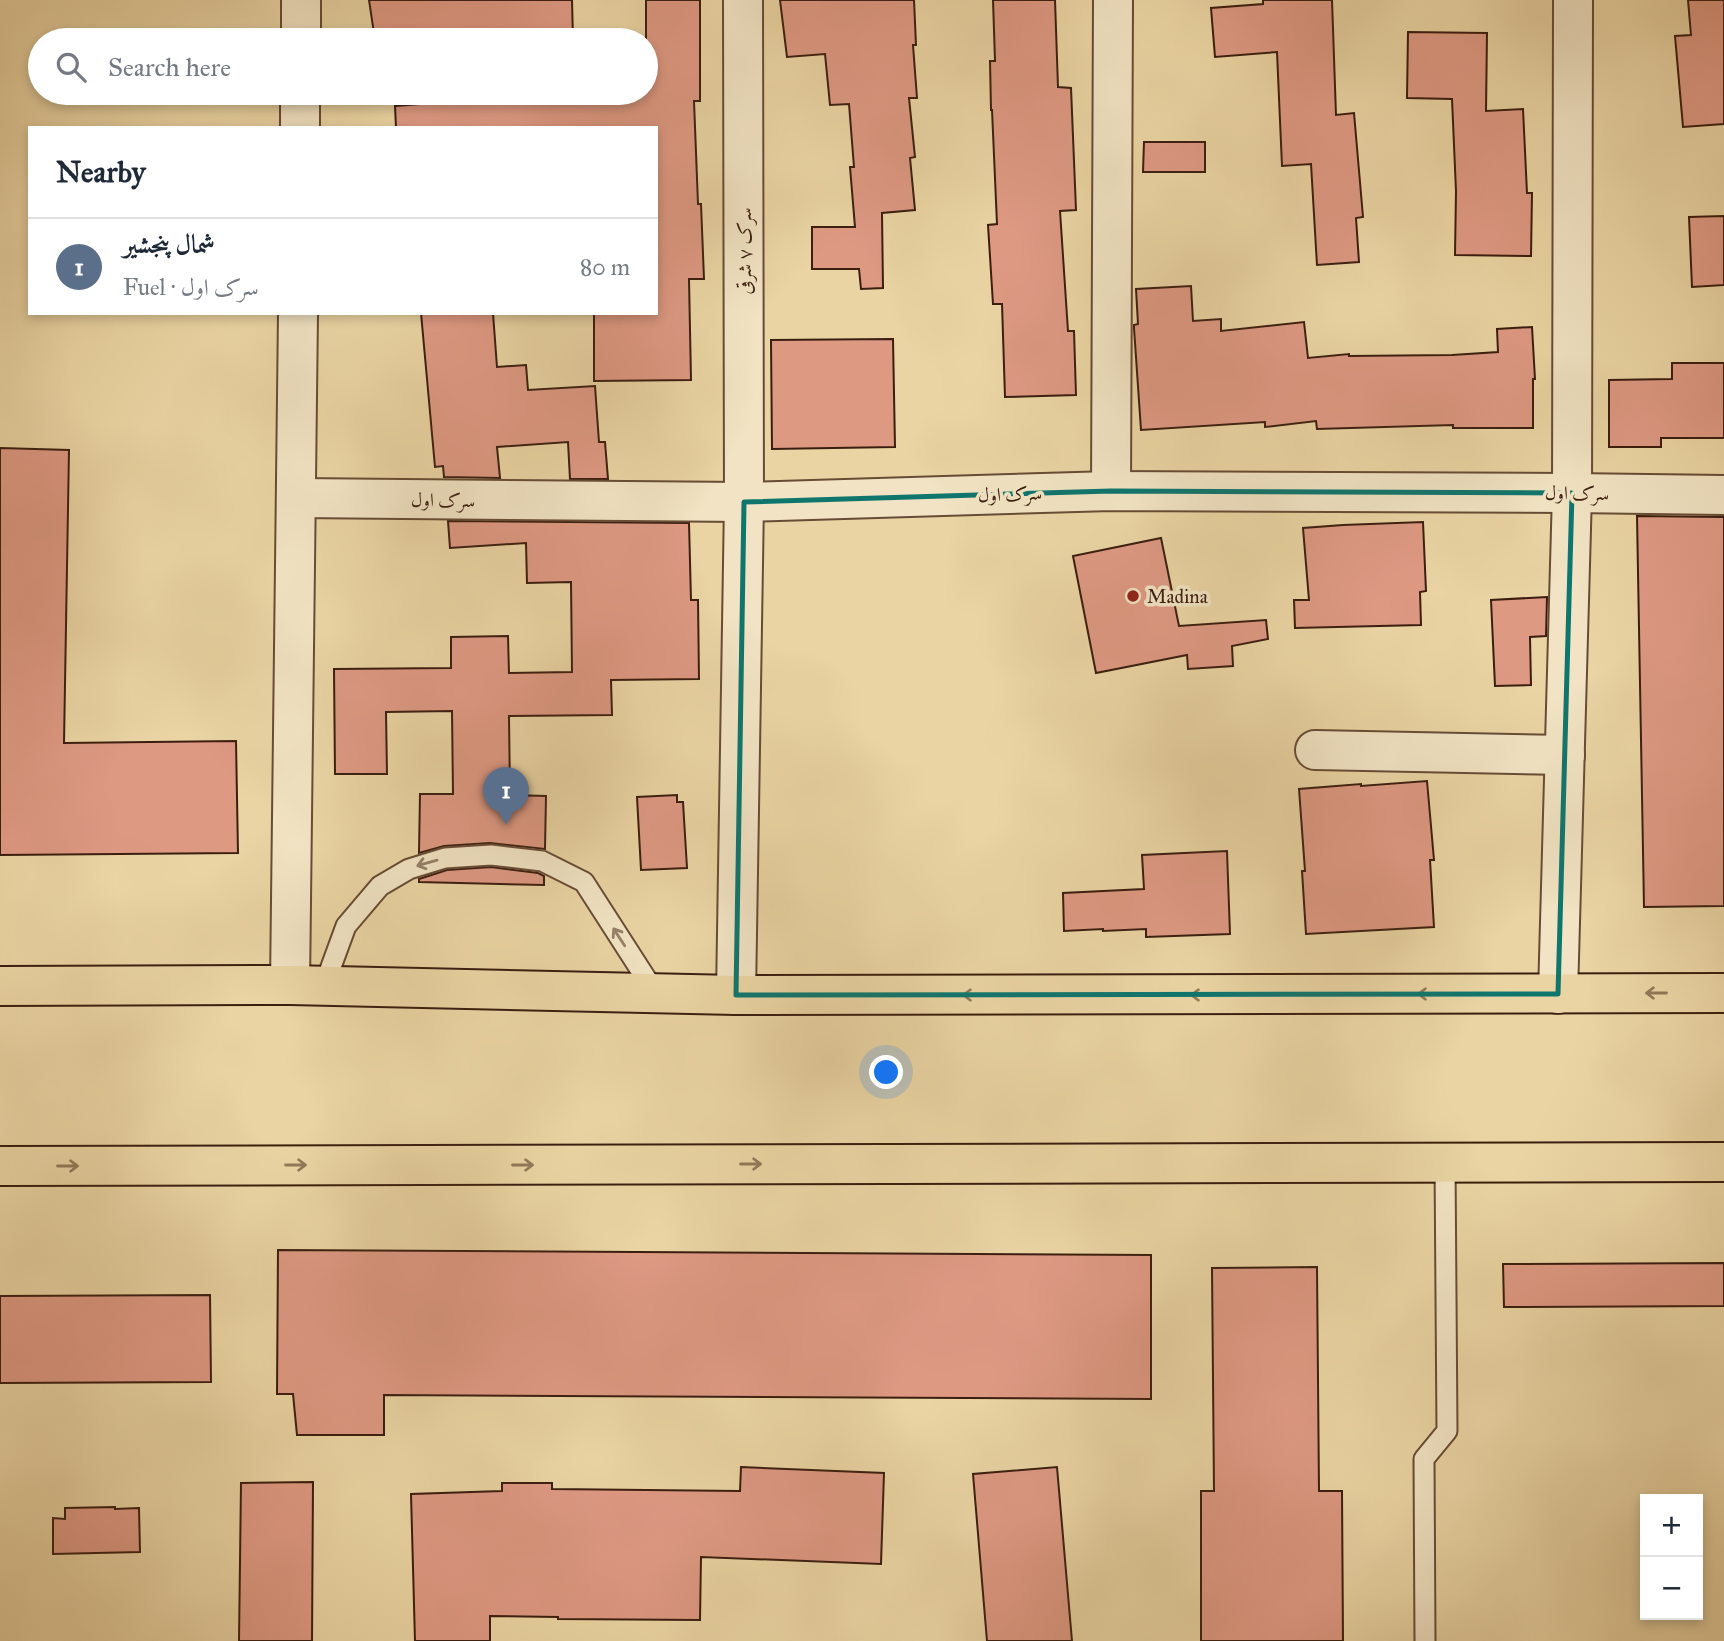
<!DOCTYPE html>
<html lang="en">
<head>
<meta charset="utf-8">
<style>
	:root { --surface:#fff; --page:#f2f2f3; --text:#1f2937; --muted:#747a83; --line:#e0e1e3; --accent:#8f2418 }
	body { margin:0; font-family:"IM FELL Great Primer",Amiri,serif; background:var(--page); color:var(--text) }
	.controls { position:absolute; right:21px; bottom:21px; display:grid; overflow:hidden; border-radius:0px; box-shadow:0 4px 10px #0003 }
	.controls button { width:63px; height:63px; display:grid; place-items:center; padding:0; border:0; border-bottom:2px solid var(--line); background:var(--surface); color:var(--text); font:35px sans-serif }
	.you { position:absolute; left:887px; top:1073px; width:24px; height:24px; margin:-18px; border:5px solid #fff; border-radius:50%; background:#1a73e8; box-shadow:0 0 0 10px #1a73e833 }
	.badge { display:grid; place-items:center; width:46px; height:46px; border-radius:50%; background:var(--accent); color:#fff; font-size:23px; font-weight:700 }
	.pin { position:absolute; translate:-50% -58px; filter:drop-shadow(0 2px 4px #0008) }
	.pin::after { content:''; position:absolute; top:37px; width:24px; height:21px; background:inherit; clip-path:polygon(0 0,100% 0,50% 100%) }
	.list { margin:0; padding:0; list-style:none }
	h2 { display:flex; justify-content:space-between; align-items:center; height:91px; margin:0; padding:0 28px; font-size:30px }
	h2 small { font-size:23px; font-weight:400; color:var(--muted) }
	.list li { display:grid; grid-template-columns:46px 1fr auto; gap:21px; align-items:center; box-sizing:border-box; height:98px; padding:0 28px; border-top:2px solid var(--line) }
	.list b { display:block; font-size:26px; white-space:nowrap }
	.list p { margin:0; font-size:23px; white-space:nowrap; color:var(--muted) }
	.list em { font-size:23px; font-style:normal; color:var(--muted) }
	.icon { flex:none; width:38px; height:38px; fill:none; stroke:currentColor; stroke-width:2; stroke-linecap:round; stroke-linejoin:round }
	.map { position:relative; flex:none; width:1724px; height:1641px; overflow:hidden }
	.search { position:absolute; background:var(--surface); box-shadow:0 4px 10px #0003; left:28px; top:28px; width:630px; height:77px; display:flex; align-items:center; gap:18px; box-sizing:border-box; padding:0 24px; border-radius:38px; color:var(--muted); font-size:26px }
	.panel { position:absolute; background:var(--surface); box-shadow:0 4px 10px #0003; left:28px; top:126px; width:630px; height:189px; border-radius:0px }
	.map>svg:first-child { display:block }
	.building { fill:#de9983; stroke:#3b1e10; stroke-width:2 }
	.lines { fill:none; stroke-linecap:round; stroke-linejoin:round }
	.lane-casing { stroke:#674c35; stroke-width:23 }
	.street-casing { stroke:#674c35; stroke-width:42 }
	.primary-casing { stroke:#3b1e10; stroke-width:42 }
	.lane { stroke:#f1e3c3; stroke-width:19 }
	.street { stroke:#f1e3c3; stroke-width:38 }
	.primary { stroke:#ead4a3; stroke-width:38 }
	.oneway { stroke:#96806a }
	.oneway2 { stroke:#92795a }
	.marked { fill:none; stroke:#0f766e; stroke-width:5; stroke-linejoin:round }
	.poi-dot { fill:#8f2418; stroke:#f1e3c3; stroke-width:2.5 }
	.labels { text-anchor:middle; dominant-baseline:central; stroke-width:7; stroke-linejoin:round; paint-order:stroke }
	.street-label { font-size:19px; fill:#3b1e10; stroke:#f1e3c3 }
	.poi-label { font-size:19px; fill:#3b1e10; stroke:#f1e3c3; text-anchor:start }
</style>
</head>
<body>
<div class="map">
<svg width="1724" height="1641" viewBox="0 0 1724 1641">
	<rect width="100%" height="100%" fill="#ead4a3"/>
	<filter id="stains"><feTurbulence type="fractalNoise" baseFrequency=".00286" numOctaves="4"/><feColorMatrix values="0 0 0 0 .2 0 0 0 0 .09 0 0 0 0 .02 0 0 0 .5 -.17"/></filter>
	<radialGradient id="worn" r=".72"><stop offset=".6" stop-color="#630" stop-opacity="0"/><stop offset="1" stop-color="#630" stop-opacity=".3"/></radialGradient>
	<g class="building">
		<path d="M 369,0 L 572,0 L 573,40 L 375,40 Z"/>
		<path d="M 646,0 L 700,0 L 700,101 L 694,101 L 698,204 L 701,204 L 704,279 L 689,279 L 691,380 L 594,381 L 594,313 L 656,313 L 656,128 L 396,128 L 395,106 L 530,95 L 530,93 L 646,93 Z"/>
		<path d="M 780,0 L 914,0 L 916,45 L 913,45 L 917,98 L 909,98 L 915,157 L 910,158 L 915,210 L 882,213 L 883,288 L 861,289 L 859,269 L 812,269 L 812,227 L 855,227 L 850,167 L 854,167 L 849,104 L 830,105 L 825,54 L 787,57 Z"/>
		<path d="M 993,0 L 1055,0 L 1058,87 L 1071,88 L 1076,210 L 1060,211 L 1068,331 L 1074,331 L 1076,395 L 1005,397 L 1002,304 L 993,304 L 988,225 L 997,224 L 992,110 L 991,110 L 990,61 L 995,61 Z"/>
		<path d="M 1263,0 L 1332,0 L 1336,115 L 1354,113 L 1363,217 L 1356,218 L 1359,262 L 1317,265 L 1311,164 L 1282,166 L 1277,52 L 1215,57 L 1211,8 L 1263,4 Z"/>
		<path d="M 1688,0 L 1724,0 L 1724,124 L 1683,127 L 1675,36 L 1691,35 Z"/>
		<path d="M 1408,32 L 1487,33 L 1486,111 L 1523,109 L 1527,193 L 1532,193 L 1531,256 L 1455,255 L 1456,191 L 1452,99 L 1407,98 Z"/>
		<path d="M 1144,142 L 1205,142 L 1205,172 L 1143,172 Z"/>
		<path d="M 1724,216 L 1724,285 L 1692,287 L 1689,217 Z"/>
		<path d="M 1191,286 L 1193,321 L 1221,319 L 1221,331 L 1304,322 L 1308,358 L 1349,354 L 1349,356 L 1452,355 L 1498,352 L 1497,329 L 1532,327 L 1535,379 L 1533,379 L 1533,428 L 1453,428 L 1453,425 L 1317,429 L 1316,421 L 1265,427 L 1265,422 L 1141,430 L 1134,328 L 1134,325 L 1138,324 L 1136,289 Z"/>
		<path d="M 421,313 L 493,313 L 497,367 L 526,365 L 528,390 L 595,386 L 599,442 L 605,442 L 608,479 L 570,479 L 568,442 L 497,447 L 500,478 L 444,477 L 443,466 L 435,467 Z"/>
		<path d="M 893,339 L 895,447 L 772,449 L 771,340 Z"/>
		<path d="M 1672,363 L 1724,363 L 1724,438 L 1661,438 L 1661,447 L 1609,447 L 1609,380 L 1672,379 Z"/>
		<path d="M 0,448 L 69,450 L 64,743 L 236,741 L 238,853 L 0,855 Z"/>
		<path d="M 1637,516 L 1724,517 L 1724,906 L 1644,907 Z"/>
		<path d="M 448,521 L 689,523 L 691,600 L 698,600 L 699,679 L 611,680 L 612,715 L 509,716 L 510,795 L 546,796 L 545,849 L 490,843 L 444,846 L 419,853 L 420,794 L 453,794 L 452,711 L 386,712 L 387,774 L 335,774 L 334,669 L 451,668 L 451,637 L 508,636 L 509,673 L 572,672 L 571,582 L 527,583 L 526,543 L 450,548 Z"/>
		<path d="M 1423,522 L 1426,591 L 1420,592 L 1421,625 L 1295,628 L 1294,600 L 1309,600 L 1303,528 L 1343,525 Z"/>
		<path d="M 1161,538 L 1179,626 L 1266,620 L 1268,639 L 1232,646 L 1233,666 L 1188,669 L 1187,655 L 1096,673 L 1073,556 Z"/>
		<path d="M 1547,597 L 1546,636 L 1530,637 L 1531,685 L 1495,686 L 1491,600 Z"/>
		<path d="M 1427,781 L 1434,860 L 1430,860 L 1434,927 L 1306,934 L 1302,871 L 1305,871 L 1299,789 L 1361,784 L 1361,786 Z"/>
		<path d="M 677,795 L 677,802 L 683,802 L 687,868 L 641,870 L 637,797 Z"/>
		<path d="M 1227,851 L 1230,934 L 1146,937 L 1146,929 L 1103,931 L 1103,929 L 1064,931 L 1063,893 L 1144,889 L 1142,855 Z"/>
		<path d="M 491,867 L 538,873 L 544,876 L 544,885 L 419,882 L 419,879 L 447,870 Z"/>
		<path d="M 278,1250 L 1151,1255 L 1151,1399 L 384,1395 L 384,1435 L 297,1435 L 293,1394 L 277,1394 Z"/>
		<path d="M 1724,1263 L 1724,1306 L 1504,1307 L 1503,1264 Z"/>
		<path d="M 1317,1267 L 1319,1491 L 1342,1491 L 1343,1641 L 1201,1641 L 1201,1491 L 1214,1491 L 1212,1268 Z"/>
		<path d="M 210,1295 L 211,1382 L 0,1383 L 0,1296 Z"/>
		<path d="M 741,1467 L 884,1473 L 881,1564 L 701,1557 L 700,1620 L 558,1619 L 558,1617 L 490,1616 L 490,1641 L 415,1641 L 411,1494 L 502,1491 L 502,1483 L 552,1483 L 552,1489 L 740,1491 Z"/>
		<path d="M 1057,1467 L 1072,1641 L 987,1641 L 973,1474 Z"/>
		<path d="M 313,1482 L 312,1641 L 239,1641 L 241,1483 Z"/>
		<path d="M 115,1507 L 115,1509 L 139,1508 L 140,1552 L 53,1554 L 53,1518 L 65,1519 L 65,1508 Z"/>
	</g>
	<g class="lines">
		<g class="lane-casing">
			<g id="lane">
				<path d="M 324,986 L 346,926 L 380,886 L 409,869 L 445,858 L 491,855 L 542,861 L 584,882 L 656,994"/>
				<path d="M 1425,1641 L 1424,1459 L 1447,1431 L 1445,1162"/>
			</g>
		</g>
		<g class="street-casing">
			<g id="street">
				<path d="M 301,40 L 301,0"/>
				<path d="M 300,128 L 300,93"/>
				<path d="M 1111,491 L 1113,0"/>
				<path d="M 297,498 L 744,502 L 1111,491 L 1572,493 L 1724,495"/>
				<path d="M 1315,750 L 1565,755"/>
				<path d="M 290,985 L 298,313"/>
				<path d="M 1558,994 L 1572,493 L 1573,0"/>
				<path d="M 736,995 L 744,502 L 743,0"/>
			</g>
		</g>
		<g class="primary-casing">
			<g id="primary">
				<path d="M 0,986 L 290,985 L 736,995 L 1724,993"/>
				<path d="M 0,1166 L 1724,1162"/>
			</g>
		</g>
		<use href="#lane" class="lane"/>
		<use href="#street" class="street"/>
		<use href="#primary" class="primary"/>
	</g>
	<defs><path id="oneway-shaft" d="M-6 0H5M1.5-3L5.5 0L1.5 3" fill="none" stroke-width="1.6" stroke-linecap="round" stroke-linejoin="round" transform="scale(1.75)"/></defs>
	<g class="oneway">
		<use href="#oneway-shaft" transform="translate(427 863) rotate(164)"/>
		<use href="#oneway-shaft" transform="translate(619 937) rotate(-123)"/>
	</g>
	<g class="oneway2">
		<use href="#oneway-shaft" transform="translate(1656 993) rotate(180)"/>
		<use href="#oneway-shaft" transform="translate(1428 994) rotate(180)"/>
		<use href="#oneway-shaft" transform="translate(973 995) rotate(180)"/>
		<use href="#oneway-shaft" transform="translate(1201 995) rotate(180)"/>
		<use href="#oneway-shaft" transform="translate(751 1164)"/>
		<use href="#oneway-shaft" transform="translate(296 1165)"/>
		<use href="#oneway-shaft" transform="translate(523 1165)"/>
		<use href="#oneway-shaft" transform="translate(68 1166)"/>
	</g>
	<path class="marked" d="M 1111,491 L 1572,493 L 1558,994 L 736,995 L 744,502 Z"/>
	<circle class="poi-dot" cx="1133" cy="596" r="7"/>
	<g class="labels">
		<g class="street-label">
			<text transform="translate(744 251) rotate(-90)">سرک ۷ شرقی</text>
			<text transform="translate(1577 493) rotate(1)">سرک‌ اول</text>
			<text transform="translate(1010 494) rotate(-2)">سرک‌ اول</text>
			<text transform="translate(443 500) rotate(1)">سرک‌ اول</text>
		</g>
		<g class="poi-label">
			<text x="1147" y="596">Madina</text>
		</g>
	</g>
	<rect width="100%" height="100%" filter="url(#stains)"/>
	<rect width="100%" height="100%" fill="url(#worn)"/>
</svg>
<div class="controls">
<button>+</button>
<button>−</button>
</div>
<div class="you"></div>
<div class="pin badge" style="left:506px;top:825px;background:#5c6f8a">1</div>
<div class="search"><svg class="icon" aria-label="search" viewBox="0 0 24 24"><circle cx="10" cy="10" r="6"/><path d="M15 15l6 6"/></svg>Search here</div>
<section class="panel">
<h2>Nearby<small></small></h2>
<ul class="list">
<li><span class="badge" style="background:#5c6f8a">1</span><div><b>شمال پنجشیر</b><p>Fuel · سرک‌ اول</p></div><em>80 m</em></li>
</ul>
</section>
</div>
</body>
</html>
